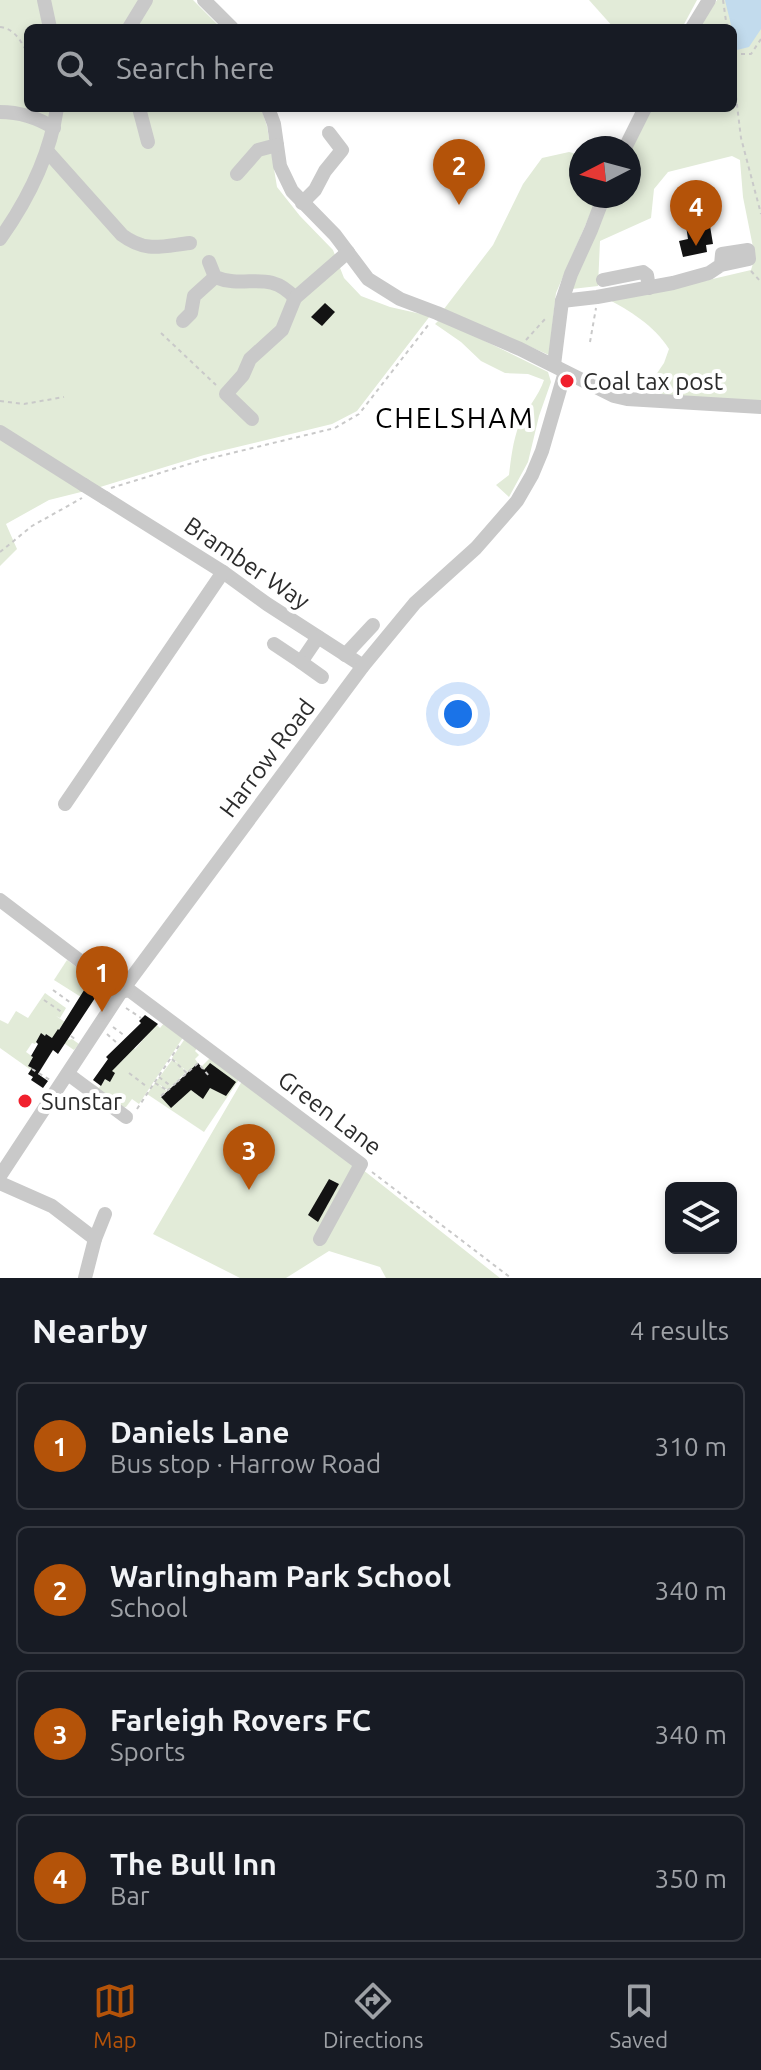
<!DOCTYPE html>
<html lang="en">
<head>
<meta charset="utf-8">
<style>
	:root { --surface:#171b24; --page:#20242c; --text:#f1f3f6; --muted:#9ea1a6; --line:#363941; --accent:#b45309 }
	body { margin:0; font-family:Ubuntu,sans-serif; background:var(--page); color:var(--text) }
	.controls { position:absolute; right:24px; bottom:24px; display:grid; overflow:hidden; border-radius:12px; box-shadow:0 4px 12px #0003 }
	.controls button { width:72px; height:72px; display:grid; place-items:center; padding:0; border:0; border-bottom:2px solid var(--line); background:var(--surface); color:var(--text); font:40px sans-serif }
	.compass { position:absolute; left:569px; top:136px; width:72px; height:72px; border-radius:50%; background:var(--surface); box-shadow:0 4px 12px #0003; rotate:264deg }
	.you { position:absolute; left:458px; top:714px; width:28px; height:28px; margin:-20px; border:6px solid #fff; border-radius:50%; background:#1a73e8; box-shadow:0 0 0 12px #1a73e833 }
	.badge { display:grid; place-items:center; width:52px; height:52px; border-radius:50%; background:var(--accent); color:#fff; font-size:26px; font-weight:700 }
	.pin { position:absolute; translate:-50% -66px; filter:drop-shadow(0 2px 4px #0008) }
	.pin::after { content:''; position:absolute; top:42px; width:28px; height:24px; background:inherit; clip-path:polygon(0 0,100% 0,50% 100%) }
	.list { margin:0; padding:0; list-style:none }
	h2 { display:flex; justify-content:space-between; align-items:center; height:104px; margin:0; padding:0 32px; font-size:34px }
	h2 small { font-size:26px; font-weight:400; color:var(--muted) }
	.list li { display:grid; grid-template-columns:52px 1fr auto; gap:24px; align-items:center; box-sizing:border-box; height:128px; margin:0 16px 16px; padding:0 16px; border:2px solid var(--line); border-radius:12px }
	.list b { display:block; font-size:30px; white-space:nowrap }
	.list p { margin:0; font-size:26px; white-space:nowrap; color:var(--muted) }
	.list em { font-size:26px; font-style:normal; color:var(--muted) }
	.icon { flex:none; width:44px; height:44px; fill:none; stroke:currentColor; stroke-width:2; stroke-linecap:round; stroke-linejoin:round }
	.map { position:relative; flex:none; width:761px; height:1278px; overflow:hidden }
	.search { position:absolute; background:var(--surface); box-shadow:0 4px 12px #0003; left:24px; right:24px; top:24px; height:88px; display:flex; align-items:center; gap:20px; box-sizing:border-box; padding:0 28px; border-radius:12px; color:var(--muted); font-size:30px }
	.sheet { height:680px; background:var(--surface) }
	nav { display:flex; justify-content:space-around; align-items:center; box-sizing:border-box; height:112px; border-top:2px solid var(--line); background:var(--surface); font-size:22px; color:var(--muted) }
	nav a { display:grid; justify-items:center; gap:4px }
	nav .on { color:var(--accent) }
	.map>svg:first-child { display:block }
	.green { fill:#e2ebd8 }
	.water { fill:#c2dbed }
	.building { fill:#131313 }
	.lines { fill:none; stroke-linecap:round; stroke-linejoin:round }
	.path { stroke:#c9c9c9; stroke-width:2; stroke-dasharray:4 4; stroke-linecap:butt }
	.minor { stroke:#c9c9c9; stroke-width:14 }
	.minor-bridge { stroke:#c9c9c9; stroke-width:14 }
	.poi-dot { fill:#f0202d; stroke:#fff; stroke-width:3 }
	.labels { text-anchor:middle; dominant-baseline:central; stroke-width:8; stroke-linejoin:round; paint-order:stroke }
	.poi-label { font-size:24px; fill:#2c2c2c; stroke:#fff; text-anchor:start }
	.street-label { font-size:24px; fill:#2c2c2c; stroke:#fff }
	.quarter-label { font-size:28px; letter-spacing:2px; fill:#000; stroke:#fff }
</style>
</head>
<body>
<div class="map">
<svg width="761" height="1278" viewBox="0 0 761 1278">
	<rect width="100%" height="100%" fill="#fff"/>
	<g class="green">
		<path d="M 0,0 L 193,0 L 221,28 L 28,28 L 28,108 L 261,108 L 267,126 L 277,187 L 300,216 L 333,250 L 344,278 L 361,296 L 390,307 L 430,316 L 357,411 L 332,424 L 204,455 L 97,488 L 49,500 L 6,524 L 17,549 L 0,566 Z"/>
		<path d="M 589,0 L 697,0 L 682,28 L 614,28 Z"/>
		<path d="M 717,0 L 761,0 L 761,402 L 649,395 L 647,388 L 664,363 L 669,349 C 654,325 630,311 606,298 L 687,285 L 751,270 L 755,257 L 743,197 L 740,160 L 732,156 L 668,172 L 654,189 L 651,218 L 600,241 L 598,286 L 572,289 L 609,196 L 629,196 L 629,153 L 652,108 L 733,108 L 733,28 L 699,28 Z"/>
		<path d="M 569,152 L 581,155 L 581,196 L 598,196 L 556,293 L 549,355 L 444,309 L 493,245 L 523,184 L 542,158 Z"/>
		<path d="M 440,319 L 548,372 L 551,382 L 539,416 L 528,462 L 509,497 L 496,485 L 509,475 C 511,458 513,441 519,425 C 526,409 539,396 544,380 L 528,374 L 505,373 L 481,361 L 461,342 L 435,324 Z"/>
		<path d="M 67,960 L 90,977 L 81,997 L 54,980 Z"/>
		<path d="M 45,993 L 66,1008 L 60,1018 L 56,1016 L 65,1022 L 55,1034 L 62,1035 L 69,1040 L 72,1039 L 79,1044 L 74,1050 L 58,1039 L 57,1041 L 46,1034 L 45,1036 L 41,1034 L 35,1044 L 32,1043 L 26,1052 L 33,1057 L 28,1066 L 32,1068 L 31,1070 L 0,1048 L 0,1020 L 8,1024 L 16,1011 L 28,1018 Z"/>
		<path d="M 165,1022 L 184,1036 L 139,1104 L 132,1099 L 126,1107 L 120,1108 L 92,1083 L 99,1088 L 111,1071 L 125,1058 L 121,1054 L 131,1046 L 135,1049 L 142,1041 L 138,1038 L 143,1040 L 156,1024 L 160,1028 Z"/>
		<path d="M 186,1037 L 198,1047 L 195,1051 L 199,1055 L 195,1059 L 198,1063 L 188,1072 L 182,1067 L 186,1072 L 168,1090 L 158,1084 L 167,1091 L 160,1096 L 168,1104 L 174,1105 L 179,1101 L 204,1071 L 201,1067 L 211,1057 L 240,1078 L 204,1132 L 147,1094 L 172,1060 L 178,1063 L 172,1058 Z"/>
		<path d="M 242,1081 L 367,1173 L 500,1278 L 386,1278 L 380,1267 L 329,1251 L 286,1278 L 240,1278 L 153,1234 Z"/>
	</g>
	<path class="water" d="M 725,0 L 761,0 L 761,29 L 749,47 L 737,50 L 733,48 C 734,31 729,18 725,0 Z"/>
	<g class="building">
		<path d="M 694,224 L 695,229 L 710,226 L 713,244 L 706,245 L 707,252 L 683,257 L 679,241 L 688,239 L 686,226 Z"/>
		<path d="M 325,303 L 335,312 L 322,326 L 311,317 Z"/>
		<path d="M 86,987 L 97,995 L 58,1054 L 53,1050 L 38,1074 L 48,1081 L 43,1088 L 31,1080 L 33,1077 L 28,1074 L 32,1068 L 28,1066 L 33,1057 L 31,1056 L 38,1044 L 36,1042 L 41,1033 L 45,1036 L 46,1034 L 52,1038 L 58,1029 L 59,1030 Z"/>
		<path d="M 145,1015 L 158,1024 L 112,1071 L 115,1073 L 110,1082 L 105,1079 L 101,1086 L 93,1080 L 108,1059 L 106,1057 L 141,1023 L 139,1021 Z"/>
		<path d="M 198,1063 L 204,1070 L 210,1063 L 236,1082 L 226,1096 L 210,1088 L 203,1099 L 191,1090 L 171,1108 L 161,1097 Z"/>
		<path d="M 329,1179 L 339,1184 L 318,1222 L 308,1215 Z"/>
	</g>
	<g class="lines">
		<g class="path">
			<path d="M 723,0 L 727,28"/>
			<path d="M 0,27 C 15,29 21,41 28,54"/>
			<path d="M 733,54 L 751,54 L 761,39"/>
			<path d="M 733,72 L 741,138 L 761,214"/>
			<path d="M 751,271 L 761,282"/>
			<path d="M 161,333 L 216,385"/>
			<path d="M 526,340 L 546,318"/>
			<path d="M 590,342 L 596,308"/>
			<path d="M 0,401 L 24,404 L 64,397"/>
			<path d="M 111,488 L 199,461 L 335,428 L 359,414 L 429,324"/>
			<path d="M 0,552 L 32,526 L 82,498"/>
			<path d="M 53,990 L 71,1003"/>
			<path d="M 44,1000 L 63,1013"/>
			<path d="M 96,1000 L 97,989"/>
			<path d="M 126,1008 L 141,1018"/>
			<path d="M 113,1027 L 125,1036"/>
			<path d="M 107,1034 L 118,1044"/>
			<path d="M 71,1036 L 76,1040"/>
			<path d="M 172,1059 L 187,1073"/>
			<path d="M 32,1069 L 50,1080"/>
			<path d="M 129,1073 L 146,1086"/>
			<path d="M 159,1077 L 172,1087"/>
			<path d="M 177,1082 L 198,1063 L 209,1076"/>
			<path d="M 155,1083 L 167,1090"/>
			<path d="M 161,1096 L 176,1083"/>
			<path d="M 137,1109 L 180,1044"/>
			<path d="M 372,1172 L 511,1278"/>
		</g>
		<g class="minor">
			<path d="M 44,0 L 50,28"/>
			<path d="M 204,0 L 232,28"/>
			<path d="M 129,28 L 146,0"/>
			<path d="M 692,28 L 709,0"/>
			<path d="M 139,108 L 148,142"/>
			<path d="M 268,108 L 274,124 L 280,166 L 292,191 L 335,235 L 368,279 L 400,299 L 437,313 L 520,349 L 614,396 L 627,399 L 761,407"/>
			<path d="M 0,112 C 19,112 38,118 54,128"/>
			<path d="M 625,148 L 645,108"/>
			<path d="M 47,151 L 122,235 C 146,253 162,246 190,243"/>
			<path d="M 237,174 L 258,150 L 277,145"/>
			<path d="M 302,203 L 315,190 L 325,171 L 342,150 L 329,133"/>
			<path d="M 0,239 C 27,201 50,155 57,108"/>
			<path d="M 209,262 L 215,277 C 246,290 268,268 295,298"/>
			<path d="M 603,280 L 643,272 L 647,275 L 649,288"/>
			<path d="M 562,301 L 597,297 L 673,283 L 709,273 L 721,265 L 749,259 L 748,250 L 722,254 L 721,265"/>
			<path d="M 183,321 L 191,313 L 194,296 L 215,277"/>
			<path d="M 554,365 L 562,301 L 571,274 L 591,230 L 604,196"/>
			<path d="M 252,419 L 226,394 L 243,375 L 250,359 L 282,330 L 295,298 L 348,252"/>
			<path d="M 0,432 L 84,485"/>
			<path d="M 105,498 L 223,572 L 267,604 L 363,666"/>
			<path d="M 274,644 L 301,662 L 318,637"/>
			<path d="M 345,655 L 373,625"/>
			<path d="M 301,662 L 322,677"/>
			<path d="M 65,804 L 223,572"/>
			<path d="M 0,900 L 121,992"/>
			<path d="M 121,992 L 129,990 L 361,1164 L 320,1239"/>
			<path d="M 68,1074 L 126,1117"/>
			<path d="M 0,1176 L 121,992 L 363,666 L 415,603 L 476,548 L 517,501 L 532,475 L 542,451 L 565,372"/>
			<path d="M 0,1183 L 52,1206 L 95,1239"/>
			<path d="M 85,1278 L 95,1239 L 105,1214"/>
		</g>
		<path class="minor-bridge" d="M 84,485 L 105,498"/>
	</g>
	<g class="poi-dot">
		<circle cx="567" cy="381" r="8"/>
		<circle cx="25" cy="1101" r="8"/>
	</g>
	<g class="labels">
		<g class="poi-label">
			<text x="583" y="381">Coal tax post</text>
			<text x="41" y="1101">Sunstar</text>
		</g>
		<g class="street-label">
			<text transform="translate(247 563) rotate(34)">Bramber Way</text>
			<text transform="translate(267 758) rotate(-53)">Harrow Road</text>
			<text transform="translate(330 1113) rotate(37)">Green Lane</text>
		</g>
		<g class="quarter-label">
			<text x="455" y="417">CHELSHAM</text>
		</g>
	</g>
</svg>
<div class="controls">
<button><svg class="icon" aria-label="layers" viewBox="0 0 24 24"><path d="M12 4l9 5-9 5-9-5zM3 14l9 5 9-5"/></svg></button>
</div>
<svg class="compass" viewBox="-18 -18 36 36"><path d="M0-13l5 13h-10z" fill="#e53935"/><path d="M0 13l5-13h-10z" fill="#9ea1a6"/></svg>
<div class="you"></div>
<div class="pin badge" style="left:102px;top:1012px">1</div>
<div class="pin badge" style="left:459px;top:205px">2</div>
<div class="pin badge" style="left:249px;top:1190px">3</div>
<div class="pin badge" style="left:696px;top:246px">4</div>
<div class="search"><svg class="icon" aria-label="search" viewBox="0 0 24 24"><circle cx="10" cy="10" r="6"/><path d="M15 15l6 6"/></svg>Search here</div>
</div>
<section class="sheet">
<h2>Nearby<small>4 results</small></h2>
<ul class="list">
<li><span class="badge">1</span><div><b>Daniels Lane</b><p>Bus stop · Harrow Road</p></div><em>310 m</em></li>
<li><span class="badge">2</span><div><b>Warlingham Park School</b><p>School</p></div><em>340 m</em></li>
<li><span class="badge">3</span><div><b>Farleigh Rovers FC</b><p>Sports</p></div><em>340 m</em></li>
<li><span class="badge">4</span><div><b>The Bull Inn</b><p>Bar</p></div><em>350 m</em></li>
</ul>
</section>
<nav>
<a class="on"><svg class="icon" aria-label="map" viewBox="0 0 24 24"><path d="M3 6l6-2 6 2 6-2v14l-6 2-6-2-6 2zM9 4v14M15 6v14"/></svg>Map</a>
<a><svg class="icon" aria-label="directions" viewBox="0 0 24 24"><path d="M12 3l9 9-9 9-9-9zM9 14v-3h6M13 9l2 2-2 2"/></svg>Directions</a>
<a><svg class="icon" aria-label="saved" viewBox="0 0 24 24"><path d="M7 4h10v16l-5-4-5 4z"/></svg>Saved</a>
</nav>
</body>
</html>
